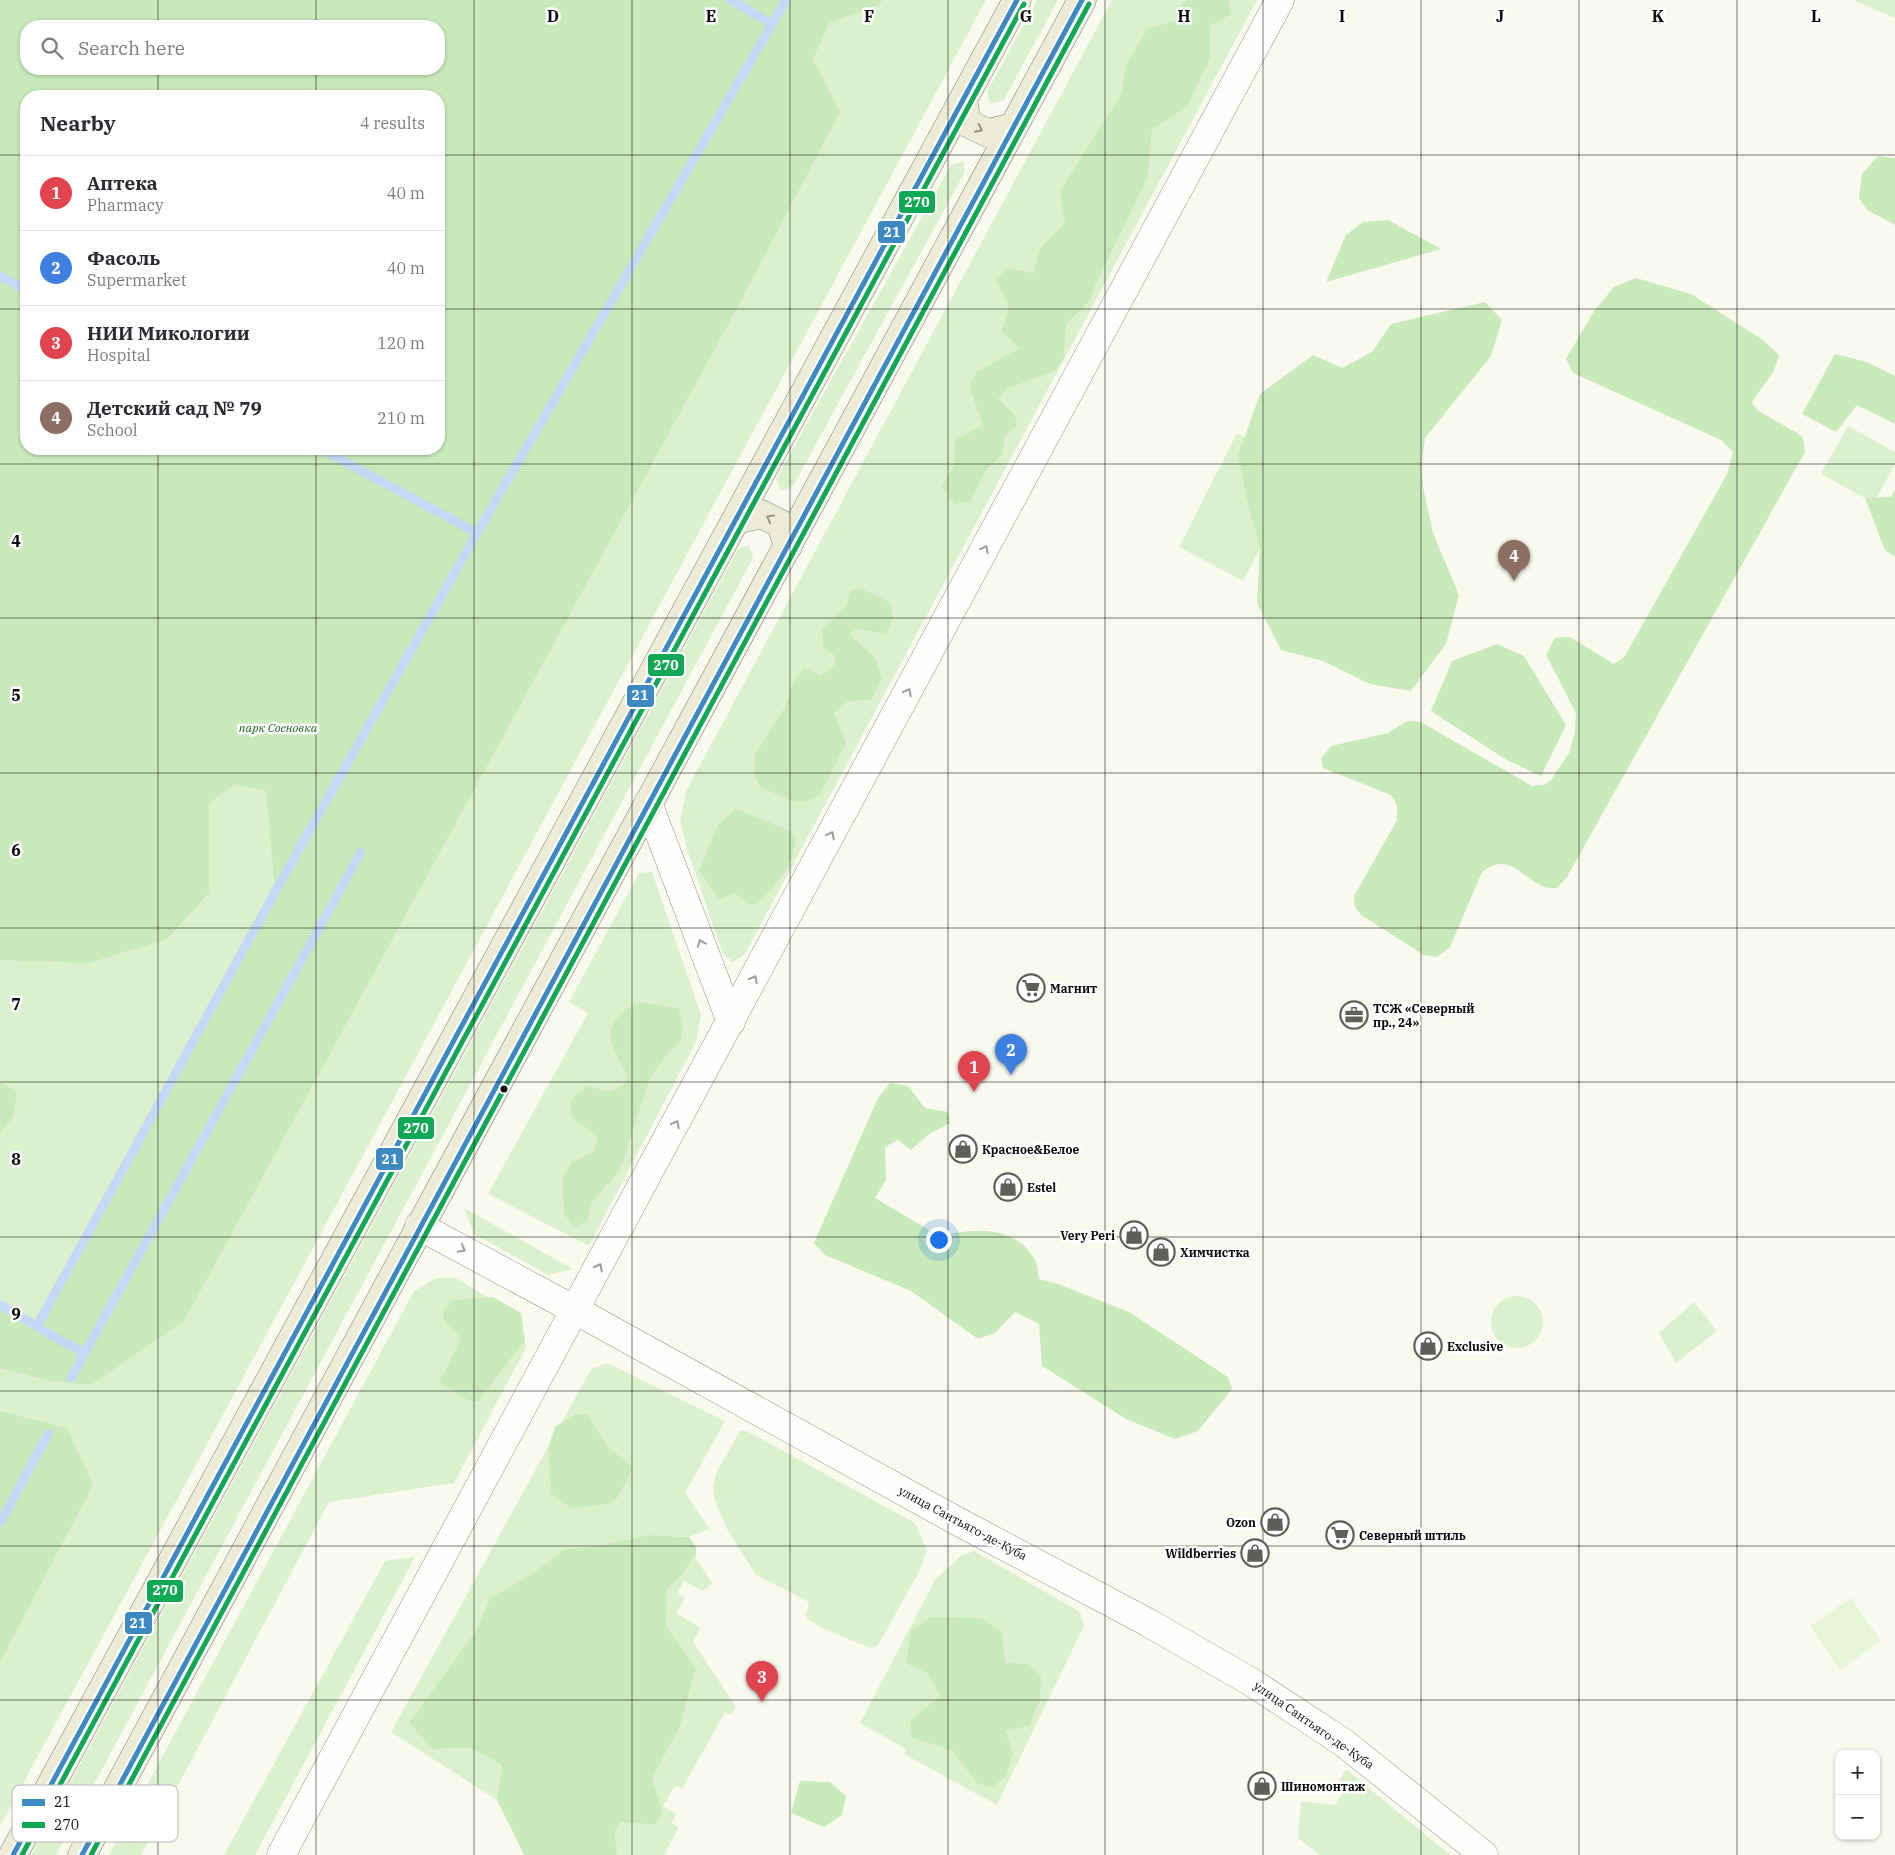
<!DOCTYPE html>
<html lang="en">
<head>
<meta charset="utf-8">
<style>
	:root { --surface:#fff; --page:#f7f7f7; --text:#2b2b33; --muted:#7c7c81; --line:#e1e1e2; --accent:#5e5f5a }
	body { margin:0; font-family:"IBM Plex Serif",serif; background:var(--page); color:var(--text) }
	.controls { position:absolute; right:15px; bottom:15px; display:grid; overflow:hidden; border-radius:10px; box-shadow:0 1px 4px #0004 }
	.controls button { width:45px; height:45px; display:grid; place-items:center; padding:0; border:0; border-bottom:1px solid var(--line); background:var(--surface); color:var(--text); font:25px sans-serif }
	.you { position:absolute; left:938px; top:1239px; width:18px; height:18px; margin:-12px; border:4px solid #fff; border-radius:50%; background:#1a73e8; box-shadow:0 0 0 8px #1a73e833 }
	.badge { display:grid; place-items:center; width:32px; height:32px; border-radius:50%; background:var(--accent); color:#fff; font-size:16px; font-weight:700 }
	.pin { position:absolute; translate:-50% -41px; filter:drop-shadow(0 1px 2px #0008) }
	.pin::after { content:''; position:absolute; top:26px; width:18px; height:15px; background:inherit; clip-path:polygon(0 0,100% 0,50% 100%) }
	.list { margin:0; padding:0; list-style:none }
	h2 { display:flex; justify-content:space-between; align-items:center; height:65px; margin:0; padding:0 20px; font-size:21px }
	h2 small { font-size:16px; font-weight:400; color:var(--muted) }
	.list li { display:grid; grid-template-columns:32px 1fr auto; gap:15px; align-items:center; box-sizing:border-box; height:75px; padding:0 20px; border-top:1px solid var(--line) }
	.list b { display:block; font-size:19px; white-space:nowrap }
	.list p { margin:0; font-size:16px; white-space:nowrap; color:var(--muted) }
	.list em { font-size:16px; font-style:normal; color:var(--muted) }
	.icon { flex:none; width:28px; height:28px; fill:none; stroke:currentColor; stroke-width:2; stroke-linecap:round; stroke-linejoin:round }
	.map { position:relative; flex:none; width:1895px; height:1855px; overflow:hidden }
	.search { position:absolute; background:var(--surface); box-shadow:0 1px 4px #0004; left:20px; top:20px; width:425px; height:55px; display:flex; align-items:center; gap:12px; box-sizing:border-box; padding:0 18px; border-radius:20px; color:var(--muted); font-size:19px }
	.panel { position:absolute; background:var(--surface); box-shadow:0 1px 4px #0004; left:20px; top:90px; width:425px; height:365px; border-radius:20px }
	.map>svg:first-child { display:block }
	.green { fill:#dbf1cd; fill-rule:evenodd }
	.forest { fill:#c9eabb; fill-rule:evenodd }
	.pitch { fill:#e7f5d7 }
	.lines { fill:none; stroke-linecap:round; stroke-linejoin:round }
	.stream { stroke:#c3d9f6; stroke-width:9 }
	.minor-casing { stroke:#92938d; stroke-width:29 }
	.major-casing { stroke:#7f807a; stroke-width:29 }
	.minor { stroke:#fefefc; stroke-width:28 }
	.major { stroke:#ececd6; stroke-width:28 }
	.bus-1-casing { stroke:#fff; stroke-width:9 }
	.bus-2-casing { stroke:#fff; stroke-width:9 }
	.bus-1 { stroke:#3d8ac2; stroke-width:5 }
	.bus-2 { stroke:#10a855; stroke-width:5 }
	.oneway { stroke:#929285 }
	.oneway2 { stroke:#9d9d9c }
	.grid { fill:none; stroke:#0b0b0b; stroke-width:1; stroke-opacity:0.55 }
	.bus-dot { fill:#0b0b0b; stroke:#fff; stroke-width:2 }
	.labels { text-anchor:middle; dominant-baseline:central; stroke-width:5; stroke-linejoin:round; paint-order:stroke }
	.park-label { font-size:12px; font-style:italic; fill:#1a651b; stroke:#fff }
	.poi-label { font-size:12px; font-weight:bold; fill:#0b0b0b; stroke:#fff; text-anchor:start }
	.street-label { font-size:12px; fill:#0b0b0b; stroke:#fff }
	.key { fill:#fff; stroke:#b6b6b6; stroke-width:1 }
	.key-label { font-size:14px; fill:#0b0b0b }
	.grid-label { font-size:16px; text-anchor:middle; font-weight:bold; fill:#0b0b0b; stroke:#fff; stroke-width:5; stroke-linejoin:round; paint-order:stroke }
	.line-badge { stroke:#fff; stroke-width:2 }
	.badge-label { font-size:14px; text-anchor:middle; font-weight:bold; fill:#fff }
</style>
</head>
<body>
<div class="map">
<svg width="1895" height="1855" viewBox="0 0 1895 1855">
	<rect width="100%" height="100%" fill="#f9faee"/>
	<g class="green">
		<path d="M 0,0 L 986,0 L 244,1376 L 0,1826 ZM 26,26 L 439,26 L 439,69 L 26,69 ZM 26,96 L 439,96 L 439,449 L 26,449 Z"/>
		<path d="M 1037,0 L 1058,0 L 1004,100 L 990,104 L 987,92 Z"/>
		<path d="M 1112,0 L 1257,0 L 745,954 L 733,962 L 723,954 L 688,852 L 680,822 L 686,791 Z"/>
		<path d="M 1853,0 L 1895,0 L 1895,18 Z"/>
		<path d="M 963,161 L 965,172 L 793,486 L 781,491 L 776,479 L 951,165 Z"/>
		<path d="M 1848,426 L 1895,452 L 1895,464 L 1874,503 L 1821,474 Z"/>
		<path d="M 1237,433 L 1302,470 L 1243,581 L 1179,547 Z"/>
		<path d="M 749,545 L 753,558 L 56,1855 L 31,1855 L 738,549 Z"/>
		<path d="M 652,872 L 701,1015 L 696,1042 L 589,1246 L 488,1194 L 588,1013 L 569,1002 L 639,873 Z"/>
		<path d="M 464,1208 L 573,1269 L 548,1275 L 474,1234 Z"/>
		<path d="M 436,1278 L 456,1278 L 512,1312 L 527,1346 L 454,1483 L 329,1502 L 141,1855 L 109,1855 L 414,1291 Z"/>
		<circle cx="1517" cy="1322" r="26"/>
		<path d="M 1694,1302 L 1717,1331 L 1676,1363 L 1659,1333 Z"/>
		<path d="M 607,1363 L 725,1421 L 685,1493 L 710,1529 L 689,1537 L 648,1535 L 593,1547 L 565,1549 L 532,1574 L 490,1598 L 477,1629 L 409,1723 L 433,1749 L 471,1748 L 502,1765 L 497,1800 L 391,1732 L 591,1369 Z"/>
		<path d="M 740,1431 L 747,1431 L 915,1523 L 927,1550 L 919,1572 L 878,1645 L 870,1648 L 820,1627 L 806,1618 L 809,1602 L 756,1575 L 727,1529 L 715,1501 L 713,1486 L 716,1473 Z"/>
		<path d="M 974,1551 L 1080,1612 L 1084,1626 L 997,1805 L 904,1754 L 906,1749 L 860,1723 L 935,1580 L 961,1556 Z"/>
		<path d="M 696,1552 L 696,1559 L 713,1584 L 702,1591 L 684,1581 L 677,1594 L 685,1598 L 676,1613 L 701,1628 L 693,1642 L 736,1707 L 731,1715 L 725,1712 L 682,1789 L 675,1786 L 663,1806 L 676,1814 L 671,1823 L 679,1827 L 664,1855 L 617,1855 L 615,1832 L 620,1822 L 656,1825 L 663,1812 L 652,1778 L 680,1727 L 696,1670 L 666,1625 L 667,1589 L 686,1570 Z"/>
		<path d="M 415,1557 L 255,1855 L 224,1855 L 385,1561 Z"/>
		<path d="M 1346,1769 L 1450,1855 L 1320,1855 L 1298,1838 L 1301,1801 L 1336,1805 L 1343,1792 L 1339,1781 Z"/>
	</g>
	<g class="forest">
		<path d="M 0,0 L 882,0 L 879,5 L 829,23 L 813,59 L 840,112 L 736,310 L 184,1321 L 91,1385 L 51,1381 L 0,1368 L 0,1305 L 37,1325 L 275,892 L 266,791 L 235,784 L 209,803 L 209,893 L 167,939 L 89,963 L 0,960 ZM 26,26 L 439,26 L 439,69 L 26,69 ZM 26,96 L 439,96 L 439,449 L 26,449 Z"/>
		<path d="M 1188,0 L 1229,0 L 1231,14 L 1210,26 L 1210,58 L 1187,107 L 1152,129 L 1147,179 L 1095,285 L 1090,301 L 1066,324 L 1064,357 L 1055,371 L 1008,388 L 998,399 L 1015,416 L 1017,425 L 1005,435 L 1002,454 L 984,473 L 971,501 L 955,504 L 942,487 L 954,465 L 955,440 L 983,425 L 969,386 L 977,372 L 1020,348 L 1002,332 L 1009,307 L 996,279 L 1008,268 L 1033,273 L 1040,249 L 1065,223 L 1060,191 L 1122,93 L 1125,67 L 1147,29 L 1179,19 L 1182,3 Z"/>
		<path d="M 1878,156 L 1895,158 L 1895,225 L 1867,210 L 1859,198 L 1862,174 Z"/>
		<path d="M 1388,220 L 1441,249 L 1326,282 L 1346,235 L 1363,222 Z"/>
		<path d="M 1636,278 L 1691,294 L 1763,340 L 1779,355 L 1774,371 L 1752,402 L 1757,410 L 1799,434 L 1803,438 L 1805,452 L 1567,877 L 1557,888 C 1553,888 1548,889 1545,887 C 1521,879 1511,850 1482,872 L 1450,947 L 1437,957 L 1424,955 L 1361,915 L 1355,907 L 1354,896 L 1397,820 L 1397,805 L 1391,795 L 1323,768 L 1321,758 L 1331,746 L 1388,733 L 1407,721 L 1421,722 L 1532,786 L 1544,785 L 1551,780 L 1569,753 L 1575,732 L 1576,713 L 1546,655 L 1555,638 L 1570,637 L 1614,664 L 1625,656 L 1727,474 L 1733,452 L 1721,440 L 1573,373 L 1566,359 L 1594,311 L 1614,287 Z"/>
		<path d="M 1485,302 L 1502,320 L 1491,356 L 1425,438 L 1422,463 L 1423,487 L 1433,533 L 1459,595 L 1446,644 L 1411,691 L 1370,684 L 1323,661 L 1281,650 L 1257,603 L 1260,548 L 1246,496 L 1238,455 L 1260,394 L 1313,355 L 1342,368 L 1372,352 L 1391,324 Z"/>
		<path d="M 1835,354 L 1867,362 L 1895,376 L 1895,424 L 1857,405 L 1836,432 L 1802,414 Z"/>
		<path d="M 1895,489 L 1895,557 L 1885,550 L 1865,498 L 1891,497 Z"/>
		<path d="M 860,588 L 891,603 L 893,619 L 885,634 L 854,628 L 849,634 L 874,656 L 882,678 L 871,700 L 846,701 L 834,713 L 846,743 L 820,795 L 805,802 L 789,800 L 759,786 L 753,770 L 756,753 L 785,707 L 794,681 L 805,668 L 821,676 L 835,665 L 835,656 L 823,647 L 822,630 L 846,607 L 851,590 Z"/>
		<path d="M 1497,644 L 1524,656 L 1566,725 L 1541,776 L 1505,759 L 1431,711 L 1452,661 Z"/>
		<path d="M 736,809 L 790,831 L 796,838 C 792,868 776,888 752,906 L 735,893 L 719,899 L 699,871 L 718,825 Z"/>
		<path d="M 645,1003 L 678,1008 L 683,1030 L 680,1042 L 666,1056 L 650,1078 L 620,1170 L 591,1203 L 588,1220 L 575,1227 L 564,1214 L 563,1178 L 571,1163 L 593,1152 L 598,1137 L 572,1117 L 570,1101 L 588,1086 L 611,1092 L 625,1084 L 628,1076 C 617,1054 599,1034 621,1014 C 629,1006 634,1004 645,1003 Z"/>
		<path d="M 0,1083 L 17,1091 L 13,1117 L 0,1134 Z"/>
		<path d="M 890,1083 L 908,1086 L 925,1108 L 948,1112 L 950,1123 L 929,1134 L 911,1150 L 898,1140 L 885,1147 L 886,1180 L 875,1198 L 939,1236 C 972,1228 1017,1225 1035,1260 C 1038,1266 1038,1273 1039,1279 L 1058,1284 L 1129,1312 L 1228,1377 L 1232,1389 L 1198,1431 L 1175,1439 L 1126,1419 L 1042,1366 L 1039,1324 L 1015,1312 L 995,1333 L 978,1339 L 911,1291 L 825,1255 L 814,1243 L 878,1098 Z"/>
		<path d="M 493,1297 L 521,1313 L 525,1340 L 478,1401 L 469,1401 L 440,1382 L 461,1338 L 444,1320 L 443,1311 L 453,1300 Z"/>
		<path d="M 0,1411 L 67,1428 L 93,1485 L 0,1662 Z"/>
		<path d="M 575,1414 L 587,1414 L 608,1447 L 633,1468 L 617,1498 L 607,1504 L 571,1508 L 551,1493 L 548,1448 L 555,1427 Z"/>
		<path d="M 648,1535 L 689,1537 L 696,1547 L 696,1552 L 686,1570 L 667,1590 L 666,1625 L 696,1669 L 680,1727 L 652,1778 L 663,1812 L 656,1825 L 620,1822 L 615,1832 L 617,1855 L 524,1855 L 497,1800 L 502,1765 L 471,1748 L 433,1749 L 409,1723 L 477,1629 L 490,1598 L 532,1574 L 565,1549 L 593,1547 Z"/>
		<path d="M 931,1617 L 982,1618 L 1002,1632 L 1005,1663 L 1029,1664 L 1041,1676 L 1040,1700 L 1029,1726 L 1005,1730 L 1013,1753 L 1006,1776 L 993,1787 L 977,1783 L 952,1750 L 912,1738 L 910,1721 L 941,1695 L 927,1673 L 906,1663 L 911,1631 Z"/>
		<path d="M 800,1781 L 830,1782 L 846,1796 L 842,1815 L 824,1827 L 791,1813 Z"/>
	</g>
	<path class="pitch" d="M 1851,1598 L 1881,1641 L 1840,1670 L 1810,1626 Z"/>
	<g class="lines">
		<g class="stream">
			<path d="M 731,0 L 772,24"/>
			<path d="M 0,276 L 26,290"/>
			<path d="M 321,449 L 477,533"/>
			<path d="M 0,1305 L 37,1326"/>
			<path d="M 85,1353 L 56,1338 L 37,1326 L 275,892 L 477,533 L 786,0"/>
			<path d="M 71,1378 L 361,852"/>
			<path d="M 0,1523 L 48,1434"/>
		</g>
		<g class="minor-casing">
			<g id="minor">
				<path d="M 648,803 L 731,1022"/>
				<path d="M 419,1226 L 575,1310 L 957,1521 L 1149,1623 L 1253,1683 L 1344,1743 L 1484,1855"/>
				<path d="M 281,1855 L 1280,0"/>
			</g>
		</g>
		<g class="major-casing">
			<g id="major">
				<path d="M 963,100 L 967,123 L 988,133 L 1013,127"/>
				<path d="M 736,520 L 761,514 L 781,524 L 788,546"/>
				<path d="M 13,1855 L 1017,0"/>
				<path d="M 82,1855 C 414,1236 749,619 1082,0"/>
			</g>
		</g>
		<use href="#minor" class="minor"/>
		<use href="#major" class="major"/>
		<g class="bus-1-casing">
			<g id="bus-1">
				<path d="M 13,1855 L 1017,0"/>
				<path d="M 82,1855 L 1082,0"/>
			</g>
		</g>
		<g class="bus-2-casing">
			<g id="bus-2">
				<path d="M 22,1855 L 1024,4"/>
				<path d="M 91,1855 L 1089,4"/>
			</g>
		</g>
		<use href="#bus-1" class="bus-1"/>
		<use href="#bus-2" class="bus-2"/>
	</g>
	<defs><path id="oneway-chevron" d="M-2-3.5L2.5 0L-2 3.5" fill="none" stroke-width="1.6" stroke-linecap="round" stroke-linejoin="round" transform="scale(1.25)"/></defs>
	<g class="oneway">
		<use href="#oneway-chevron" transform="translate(979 129) rotate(27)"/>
		<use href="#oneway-chevron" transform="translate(770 518) rotate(-151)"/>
	</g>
	<g class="oneway2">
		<use href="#oneway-chevron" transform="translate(985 549) rotate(-62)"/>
		<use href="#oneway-chevron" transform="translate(908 692) rotate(-62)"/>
		<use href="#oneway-chevron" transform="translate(831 835) rotate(-62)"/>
		<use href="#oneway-chevron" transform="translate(701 943) rotate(-111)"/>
		<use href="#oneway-chevron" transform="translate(754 979) rotate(-62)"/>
		<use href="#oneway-chevron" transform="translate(676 1124) rotate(-62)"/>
		<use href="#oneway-chevron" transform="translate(462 1249) rotate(28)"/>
		<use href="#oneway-chevron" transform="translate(599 1267) rotate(-62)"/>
	</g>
	<path class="grid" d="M 158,0 L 158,26M 316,0 L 316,26M 474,0 L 474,1855M 632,0 L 632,1855M 790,0 L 790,1855M 948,0 L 948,1855M 1105,0 L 1105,1855M 1263,0 L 1263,1855M 1421,0 L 1421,1855M 1579,0 L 1579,1855M 1737,0 L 1737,1855M 158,69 L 158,96M 316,69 L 316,96M 0,155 L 26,155M 439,155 L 1895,155M 0,309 L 26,309M 439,309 L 1895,309M 158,449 L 158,1855M 316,449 L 316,1855M 0,464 L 1895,464M 0,618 L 1895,618M 0,773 L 1895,773M 0,928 L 1895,928M 0,1082 L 1895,1082M 0,1237 L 1895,1237M 0,1391 L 1895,1391M 0,1546 L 1895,1546M 0,1700 L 1895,1700"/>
	<defs>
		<g id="supermarket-ring" transform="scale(1.4375)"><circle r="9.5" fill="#fff" stroke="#5e5f5a" stroke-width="1.5"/><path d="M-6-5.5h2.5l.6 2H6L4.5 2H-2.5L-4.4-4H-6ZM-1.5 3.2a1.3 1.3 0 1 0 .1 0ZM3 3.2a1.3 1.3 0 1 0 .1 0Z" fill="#5e5f5a"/></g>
		<g id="office-ring" transform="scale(1.4375)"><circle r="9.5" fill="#fff" stroke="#5e5f5a" stroke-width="1.5"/><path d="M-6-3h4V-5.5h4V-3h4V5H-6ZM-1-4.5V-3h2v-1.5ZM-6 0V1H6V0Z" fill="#5e5f5a"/></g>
		<g id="shop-ring" transform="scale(1.4375)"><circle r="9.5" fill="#fff" stroke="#5e5f5a" stroke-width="1.5"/><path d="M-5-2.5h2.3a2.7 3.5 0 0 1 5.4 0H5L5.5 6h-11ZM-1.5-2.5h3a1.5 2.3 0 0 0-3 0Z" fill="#5e5f5a"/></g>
	</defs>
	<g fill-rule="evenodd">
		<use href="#supermarket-ring" x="1031" y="988"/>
		<use href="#office-ring" x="1354" y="1015"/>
		<use href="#shop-ring" x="963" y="1149"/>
		<use href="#shop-ring" x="1008" y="1187"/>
		<use href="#shop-ring" x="1134" y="1235"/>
		<use href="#shop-ring" x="1161" y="1252"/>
		<use href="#shop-ring" x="1428" y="1346"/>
		<use href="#shop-ring" x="1275" y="1522"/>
		<use href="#supermarket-ring" x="1340" y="1535"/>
		<use href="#shop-ring" x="1255" y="1553"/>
		<use href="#shop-ring" x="1262" y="1786"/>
	</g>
	<circle class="bus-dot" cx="504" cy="1089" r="4.5"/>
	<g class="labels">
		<g class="park-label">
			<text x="278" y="727">парк Сосновка</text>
		</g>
		<g class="poi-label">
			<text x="1050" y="988">Магнит</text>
			<text x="1373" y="1008">ТСЖ «Северный<tspan x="1373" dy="14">пр., 24»</tspan></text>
			<text x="982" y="1149">Красное&amp;Белое</text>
			<text x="1027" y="1187">Estel</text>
			<text x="1115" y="1235" text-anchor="end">Very Peri</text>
			<text x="1180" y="1252">Химчистка</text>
			<text x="1447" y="1346">Exclusive</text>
			<text x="1256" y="1522" text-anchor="end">Ozon</text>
			<text x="1359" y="1535">Северный штиль</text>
			<text x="1236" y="1553" text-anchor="end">Wildberries</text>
			<text x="1281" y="1786">Шиномонтаж</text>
		</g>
		<g class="street-label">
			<text transform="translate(963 1523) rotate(28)">улица Сантьяго-де-Куба</text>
			<text transform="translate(1314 1725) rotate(35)">улица Сантьяго-де-Куба</text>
		</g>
	</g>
	<rect x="12" y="1785" width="166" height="57" rx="8" class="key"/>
	<rect x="22" y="1799" width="23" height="7" fill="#3d8ac2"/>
	<rect x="22" y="1822" width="23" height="6" fill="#10a855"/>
	<g class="key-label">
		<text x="54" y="1807">21</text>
		<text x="54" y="1830">270</text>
	</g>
	<g class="grid-label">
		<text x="553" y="22">D</text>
		<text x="711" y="22">E</text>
		<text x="869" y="22">F</text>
		<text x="1026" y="22">G</text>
		<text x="1184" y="22">H</text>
		<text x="1342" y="22">I</text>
		<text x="1500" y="22">J</text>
		<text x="1658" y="22">K</text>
		<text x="1816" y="22">L</text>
		<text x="16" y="547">4</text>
		<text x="16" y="701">5</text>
		<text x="16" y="856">6</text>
		<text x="16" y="1010">7</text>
		<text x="16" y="1165">8</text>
		<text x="16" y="1320">9</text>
	</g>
	<g class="line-badge">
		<rect x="898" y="190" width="38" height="24" rx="5" fill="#10a855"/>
		<rect x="877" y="220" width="29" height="24" rx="5" fill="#3d8ac2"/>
		<rect x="647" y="653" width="38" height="24" rx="5" fill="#10a855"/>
		<rect x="626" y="684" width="29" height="24" rx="5" fill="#3d8ac2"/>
		<rect x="397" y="1116" width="38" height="24" rx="5" fill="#10a855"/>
		<rect x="375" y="1147" width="29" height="24" rx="5" fill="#3d8ac2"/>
		<rect x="146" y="1579" width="38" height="24" rx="5" fill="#10a855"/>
		<rect x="124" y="1611" width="29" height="24" rx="5" fill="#3d8ac2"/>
	</g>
	<g class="badge-label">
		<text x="917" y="207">270</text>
		<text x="892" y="237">21</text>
		<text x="666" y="670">270</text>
		<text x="640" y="700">21</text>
		<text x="416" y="1133">270</text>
		<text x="390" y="1164">21</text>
		<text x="165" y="1595">270</text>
		<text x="138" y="1628">21</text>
	</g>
</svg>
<div class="controls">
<button>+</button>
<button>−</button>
</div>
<div class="you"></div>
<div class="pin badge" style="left:974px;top:1092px;background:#e0444e">1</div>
<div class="pin badge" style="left:1011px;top:1075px;background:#3f7fe0">2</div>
<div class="pin badge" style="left:762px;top:1702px;background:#e0444e">3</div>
<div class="pin badge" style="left:1514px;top:581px;background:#8d6e63">4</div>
<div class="search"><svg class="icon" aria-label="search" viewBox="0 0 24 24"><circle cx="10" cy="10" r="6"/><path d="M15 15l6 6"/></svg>Search here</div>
<section class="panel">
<h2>Nearby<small>4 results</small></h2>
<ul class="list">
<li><span class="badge" style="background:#e0444e">1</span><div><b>Аптека</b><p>Pharmacy</p></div><em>40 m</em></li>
<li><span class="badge" style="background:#3f7fe0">2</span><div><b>Фасоль</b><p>Supermarket</p></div><em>40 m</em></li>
<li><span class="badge" style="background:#e0444e">3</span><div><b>НИИ Микологии</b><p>Hospital</p></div><em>120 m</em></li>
<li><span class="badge" style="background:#8d6e63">4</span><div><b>Детский сад № 79</b><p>School</p></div><em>210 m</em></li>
</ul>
</section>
</div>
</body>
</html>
